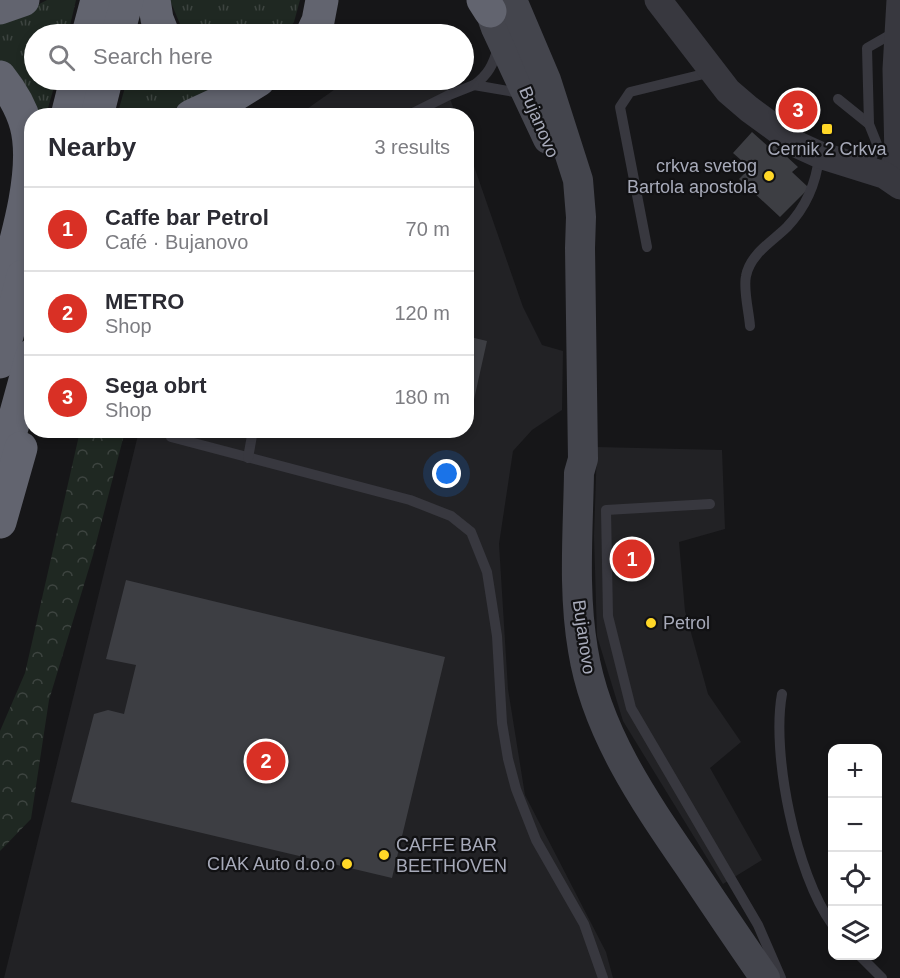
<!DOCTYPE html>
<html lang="en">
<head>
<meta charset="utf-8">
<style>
	:root { --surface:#fff; --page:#f2f2f3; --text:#2b2b33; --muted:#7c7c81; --line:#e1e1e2; --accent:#d93025 }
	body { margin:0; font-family:Arial,sans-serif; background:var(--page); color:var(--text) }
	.controls { position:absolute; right:18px; bottom:18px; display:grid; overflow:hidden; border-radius:12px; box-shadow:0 3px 9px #0003 }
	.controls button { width:54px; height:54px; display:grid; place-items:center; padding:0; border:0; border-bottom:2px solid var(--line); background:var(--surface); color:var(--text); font:30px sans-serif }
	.you { position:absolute; left:447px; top:474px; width:21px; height:21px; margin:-15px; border:4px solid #fff; border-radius:50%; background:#1a73e8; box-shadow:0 0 0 9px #1a73e833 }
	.badge { display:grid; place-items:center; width:39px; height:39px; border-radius:50%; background:var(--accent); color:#fff; font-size:20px; font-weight:700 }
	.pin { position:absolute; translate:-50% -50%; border:3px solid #fff; box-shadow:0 2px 6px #0006 }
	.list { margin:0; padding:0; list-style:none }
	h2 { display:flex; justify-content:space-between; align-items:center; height:78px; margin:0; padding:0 24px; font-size:26px }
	h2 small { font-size:20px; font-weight:400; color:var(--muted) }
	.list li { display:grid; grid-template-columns:39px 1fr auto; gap:18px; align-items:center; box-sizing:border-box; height:84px; padding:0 24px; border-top:2px solid var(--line) }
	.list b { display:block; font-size:22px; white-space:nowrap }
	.list p { margin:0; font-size:20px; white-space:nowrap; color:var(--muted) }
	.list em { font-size:20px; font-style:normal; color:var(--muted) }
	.icon { flex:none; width:33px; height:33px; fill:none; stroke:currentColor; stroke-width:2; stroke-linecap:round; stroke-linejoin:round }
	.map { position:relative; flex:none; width:900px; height:978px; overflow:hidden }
	.search { position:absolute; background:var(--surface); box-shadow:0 3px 9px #0003; left:24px; top:24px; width:450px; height:66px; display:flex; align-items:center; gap:15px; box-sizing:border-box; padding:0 21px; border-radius:33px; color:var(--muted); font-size:22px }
	.panel { position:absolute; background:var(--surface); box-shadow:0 3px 9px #0003; left:24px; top:108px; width:450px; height:330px; border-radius:24px }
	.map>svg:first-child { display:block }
	.built { fill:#222225 }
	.grass { fill:url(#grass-tufts) }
	.forest { fill:url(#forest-crowns) }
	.building { fill:#3d3e43 }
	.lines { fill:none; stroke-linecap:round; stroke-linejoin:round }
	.service { stroke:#38383f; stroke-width:10 }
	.minor { stroke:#38383f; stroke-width:21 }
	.tertiary { stroke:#38383f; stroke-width:27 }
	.secondary { stroke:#44454d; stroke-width:30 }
	.motorway { stroke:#62646f; stroke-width:33 }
	.poi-dot { fill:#ffd727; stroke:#111113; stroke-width:2 }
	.labels { text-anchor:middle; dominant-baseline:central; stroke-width:4.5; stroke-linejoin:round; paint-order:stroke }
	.street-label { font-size:18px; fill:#a7aab9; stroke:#111113 }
	.poi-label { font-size:18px; fill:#a7aab9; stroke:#111113; text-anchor:end }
</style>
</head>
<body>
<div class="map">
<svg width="900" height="978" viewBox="0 0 900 978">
	<defs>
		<pattern id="grass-tufts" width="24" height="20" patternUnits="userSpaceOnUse" patternTransform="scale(1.5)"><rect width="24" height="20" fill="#1f2822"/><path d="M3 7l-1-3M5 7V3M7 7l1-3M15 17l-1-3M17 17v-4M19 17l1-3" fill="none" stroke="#3d4440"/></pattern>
		<pattern id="forest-crowns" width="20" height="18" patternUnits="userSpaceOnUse" patternTransform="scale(1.5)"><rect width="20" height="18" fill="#1f2822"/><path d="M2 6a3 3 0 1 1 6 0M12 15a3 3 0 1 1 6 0" fill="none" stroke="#3d4440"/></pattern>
	</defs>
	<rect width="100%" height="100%" fill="#161618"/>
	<g class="built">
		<path d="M 348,80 L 443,80 L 456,115 L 297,116 Z"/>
		<path d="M 467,146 L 523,307 L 542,345 L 563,351 L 562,410 L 532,430 L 513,451 L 499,544 L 508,689 L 525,795 L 606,952 L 613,978 L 4,978 L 139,431 L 466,430 Z"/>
		<path d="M 597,447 L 722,450 L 725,529 L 679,542 L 685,611 L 708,694 L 741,742 L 710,768 L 762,860 L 723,884 L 623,721 L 597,636 L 594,536 Z"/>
	</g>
	<g class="grass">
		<path d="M 47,0 L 76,0 L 68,34 L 34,34 L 34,80 L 56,80 L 46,115 L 33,115 L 12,73 L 0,61 L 0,20 L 20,14 Z"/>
		<path d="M 170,0 L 300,0 L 294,22 L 285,34 L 188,34 L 182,29 Z"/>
		<path d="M 127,80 L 192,80 L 218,90 L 195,98 L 162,115 L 117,116 Z"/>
	</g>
	<path class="forest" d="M 80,431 L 125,431 L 93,555 L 49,700 L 31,819 L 0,851 L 0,731 L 25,673 Z"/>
	<g class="building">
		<path d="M 752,132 L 770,148 L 773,144 L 798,167 L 792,172 L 809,188 L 780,217 L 739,179 L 750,168 L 733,153 Z"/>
		<path d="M 466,336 L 487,341 L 471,413 L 466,412 Z"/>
		<path d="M 126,580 L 445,657 L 392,878 L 71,802 L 94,714 L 108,710 L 124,714 L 136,665 L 106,659 Z"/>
	</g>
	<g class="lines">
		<g class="service">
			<path d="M 498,48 C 493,65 488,75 474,85 L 520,93"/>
			<path d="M 838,99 L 869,124"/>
			<path d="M 407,116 L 449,95 L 474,85"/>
			<path d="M 868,168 L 877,144 L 869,124 L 867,48 L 895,32"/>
			<path d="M 647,247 L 620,107 L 630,92 L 712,72"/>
			<path d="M 750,326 C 749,312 743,289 746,276 C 750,254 773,241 787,227 C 806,207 816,184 819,157"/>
			<path d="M 172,430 L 171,437 L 410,500 L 451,516 L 471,532 L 487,572 L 497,636 L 502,723 L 508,759 L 516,789 L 536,840 L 584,924 L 603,978"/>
			<path d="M 248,458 L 253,430"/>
			<path d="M 710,504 L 606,510 L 608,616 L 631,708 L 758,925 L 781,978"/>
			<path d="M 782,694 C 771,754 796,874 832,924"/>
			<path d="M 860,956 L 882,978"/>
		</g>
		<path class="minor" d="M 884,175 L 895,158 L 893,69 L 897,0"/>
		<path class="tertiary" d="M 658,0 L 728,91 L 749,109 L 798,145 L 820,155 L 884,175 L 900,186"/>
		<g class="secondary">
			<path d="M 486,0 L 496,28 L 548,139"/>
			<path d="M 512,0 L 546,80 L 578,180 L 581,217 L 580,248 L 583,459 L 579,473 C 578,532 573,592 583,650 C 596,732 645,802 691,869 C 715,905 740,942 765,978"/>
		</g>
		<g class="motorway">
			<path d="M 154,0 L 157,19 L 163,34"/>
			<path d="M 483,0 L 490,11"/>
			<path d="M 0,8 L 23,0"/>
			<path d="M 88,34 L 97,0"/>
			<path d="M 118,34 L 127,0"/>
			<path d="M 312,34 L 318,21 L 322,0"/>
			<path d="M 0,77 C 12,92 21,107 26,125 C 39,173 13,251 0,298"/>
			<path d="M 67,116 L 76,80"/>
			<path d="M 97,116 L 106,80"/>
			<path d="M 191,116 L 230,98 L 259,80"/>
			<path d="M 0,362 L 23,276"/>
			<path d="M 0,471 L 32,355"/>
			<path d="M 0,522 L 21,448"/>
		</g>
	</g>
	<g class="poi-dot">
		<rect x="821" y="123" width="12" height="12" rx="3"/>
		<circle cx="769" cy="176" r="6"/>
		<circle cx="651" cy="623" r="6"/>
		<circle cx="384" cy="855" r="6"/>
		<circle cx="347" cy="864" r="6"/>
	</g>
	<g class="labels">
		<g class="street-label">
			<text transform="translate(539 122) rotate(67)">Bujanovo</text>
			<text transform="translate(584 637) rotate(82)">Bujanovo</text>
		</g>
		<g class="poi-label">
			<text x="827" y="149" text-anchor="middle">Cernik 2 Crkva</text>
			<text x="757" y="166">crkva svetog<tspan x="757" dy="21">Bartola apostola</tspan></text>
			<text x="663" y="623" text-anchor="start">Petrol</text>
			<text x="396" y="845" text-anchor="start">CAFFE BAR<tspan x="396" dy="21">BEETHOVEN</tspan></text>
			<text x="335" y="864">CIAK Auto d.o.o</text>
		</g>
	</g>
</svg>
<div class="controls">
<button>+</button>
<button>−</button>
<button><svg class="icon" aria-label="locate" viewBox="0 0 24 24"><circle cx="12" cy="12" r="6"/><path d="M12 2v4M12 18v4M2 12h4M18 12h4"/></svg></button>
<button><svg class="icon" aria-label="layers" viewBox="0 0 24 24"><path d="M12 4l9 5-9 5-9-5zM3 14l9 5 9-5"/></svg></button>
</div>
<div class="you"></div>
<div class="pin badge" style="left:632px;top:559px">1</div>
<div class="pin badge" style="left:266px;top:761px">2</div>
<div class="pin badge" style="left:798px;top:110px">3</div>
<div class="search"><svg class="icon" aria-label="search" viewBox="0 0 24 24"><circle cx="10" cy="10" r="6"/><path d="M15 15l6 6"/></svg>Search here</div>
<section class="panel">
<h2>Nearby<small>3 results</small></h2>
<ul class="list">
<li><span class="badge">1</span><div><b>Caffe bar Petrol</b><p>Café · Bujanovo</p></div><em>70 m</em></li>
<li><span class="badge">2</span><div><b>METRO</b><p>Shop</p></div><em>120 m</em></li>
<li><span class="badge">3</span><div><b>Sega obrt</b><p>Shop</p></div><em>180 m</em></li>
</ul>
</section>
</div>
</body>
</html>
